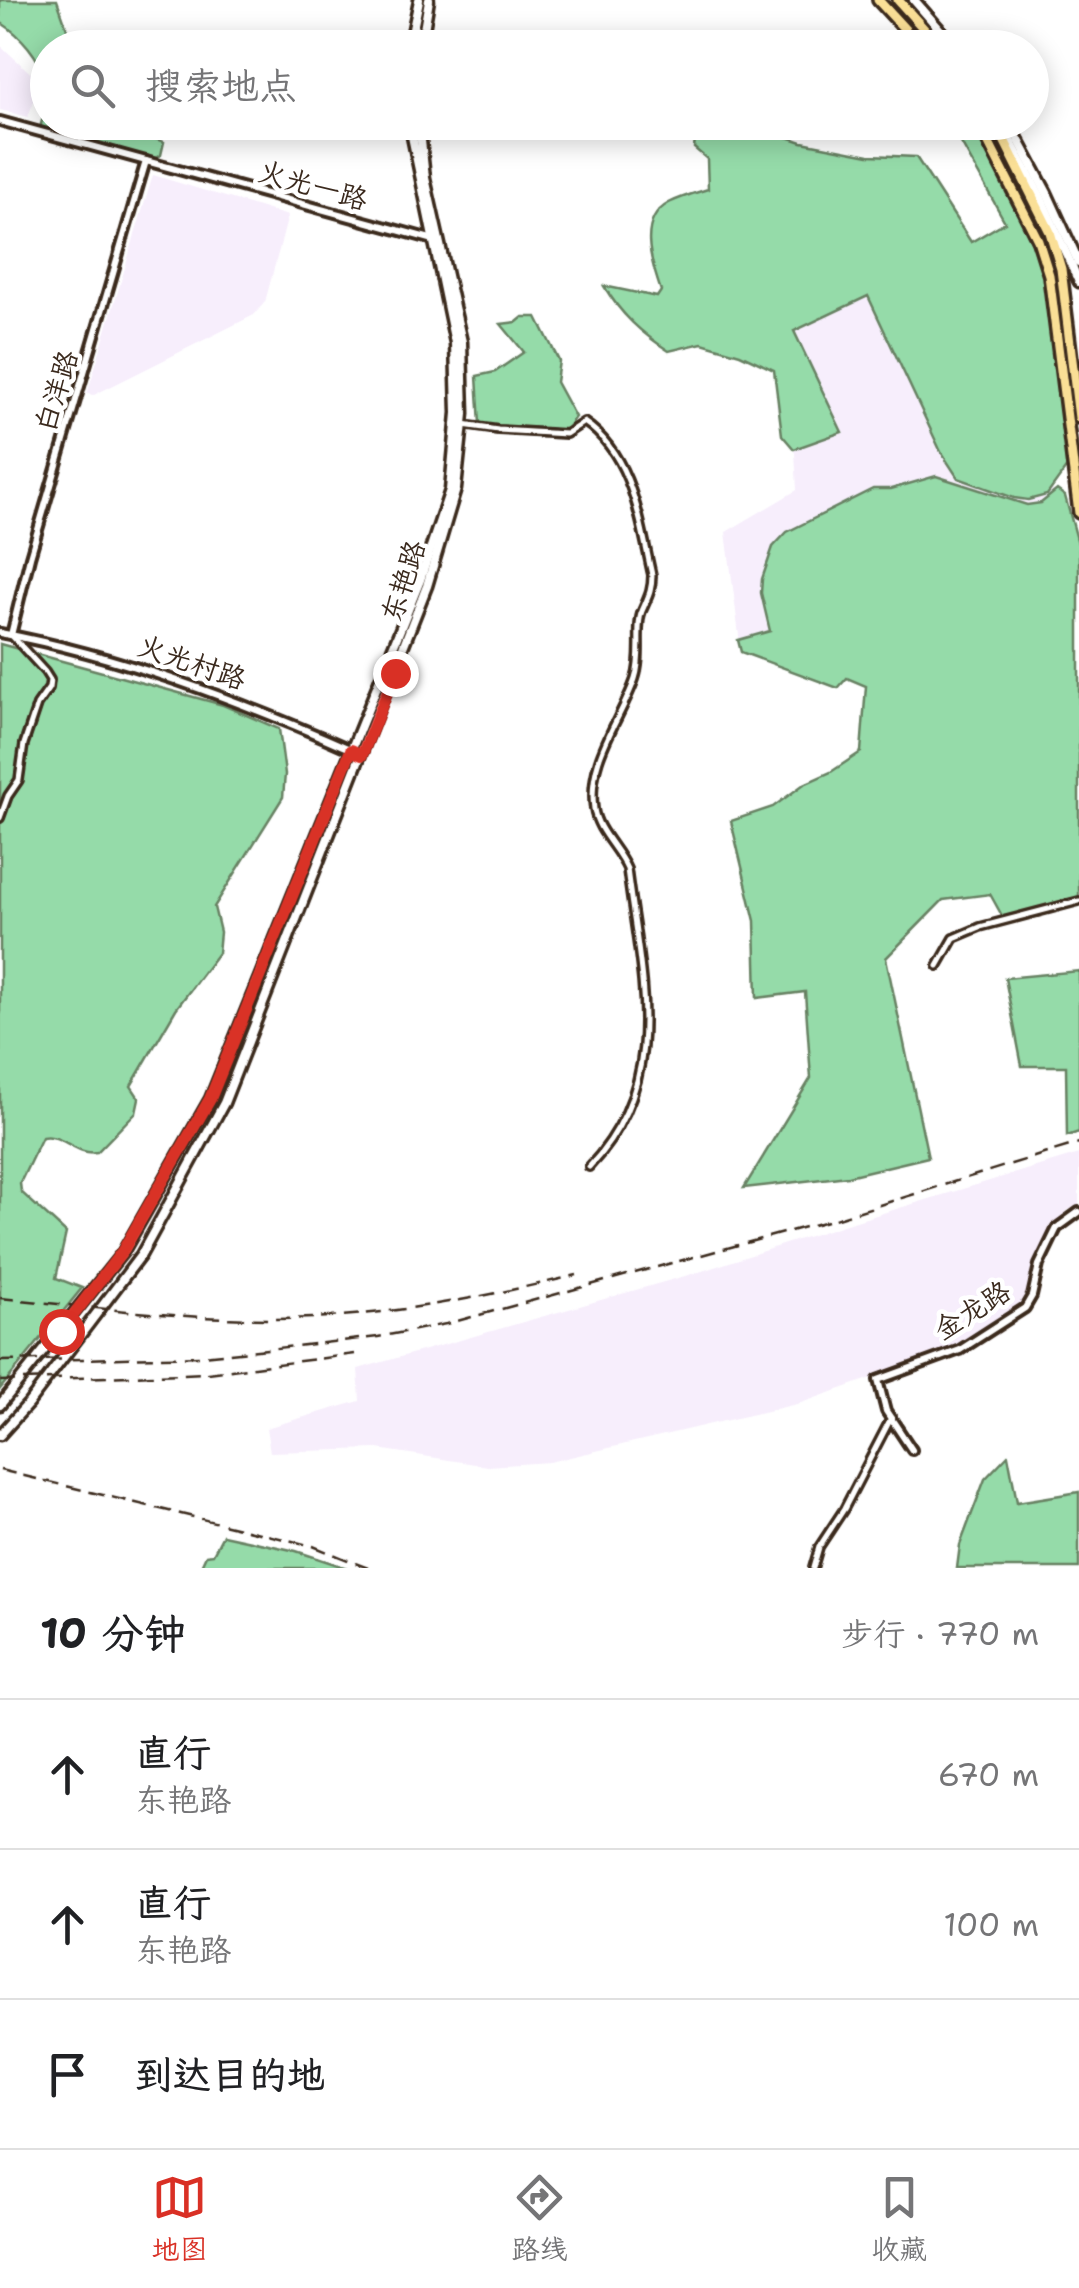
<!DOCTYPE html>
<html lang="zh">
<head>
<meta charset="utf-8">
<style>
	:root { --surface:#fff; --page:#f6f6f6; --text:#202124; --muted:#757577; --line:#e0e0e0; --accent:#d93025 }
	body { margin:0; font-family:"Shantell Sans","LXGW WenKai TC",sans-serif; background:var(--page); color:var(--text) }
	.stop { position:absolute; width:30px; height:30px; margin:-22px; border:8px solid #d93025; border-radius:50%; background:#fff }
	.stop.end { background:#d93025; border-color:#fff; box-shadow:0 2px 10px #0008 }
	.list { margin:0; padding:0; list-style:none }
	h2 { display:flex; justify-content:space-between; align-items:center; height:130px; margin:0; padding:0 40px; font-size:42px }
	h2 small { font-size:32px; font-weight:400; color:var(--muted) }
	.list li { display:grid; grid-template-columns:65px 1fr auto; gap:30px; align-items:center; box-sizing:border-box; height:150px; padding:0 40px; border-top:2px solid var(--line) }
	.list b { display:block; font-size:38px; white-space:nowrap }
	.list p { margin:0; font-size:32px; white-space:nowrap; color:var(--muted) }
	.list em { font-size:32px; font-style:normal; color:var(--muted) }
	.icon { flex:none; width:55px; height:55px; fill:none; stroke:currentColor; stroke-width:2; stroke-linecap:round; stroke-linejoin:round }
	.map { position:relative; flex:none; width:1079px; height:1568px; overflow:hidden }
	.search { position:absolute; background:var(--surface); box-shadow:0 5px 25px #0003; left:30px; right:30px; top:30px; height:110px; display:flex; align-items:center; gap:25px; box-sizing:border-box; padding:0 35px; border-radius:55px; color:var(--muted); font-size:38px }
	.sheet { height:580px; background:var(--surface) }
	nav { display:flex; justify-content:space-around; align-items:center; box-sizing:border-box; height:140px; border-top:2px solid var(--line); background:var(--surface); font-size:28px; color:var(--muted) }
	nav a { display:grid; justify-items:center; gap:5px }
	nav .on { color:var(--accent) }
	.map>svg:first-child { display:block }
	.built { fill:#f7eefc }
	.green { fill:#95dba9; stroke:#688264; stroke-width:2.5 }
	.lines { fill:none; stroke-linecap:round; stroke-linejoin:round }
	.minor-casing { stroke:#3b2a1e; stroke-width:12 }
	.tertiary-casing { stroke:#3b2a1e; stroke-width:14 }
	.secondary-casing { stroke:#3b2a1e; stroke-width:15 }
	.primary-casing { stroke:#3b2a1e; stroke-width:16 }
	.minor { stroke:#fff; stroke-width:5 }
	.tertiary { stroke:#fff; stroke-width:6 }
	.secondary { stroke:#fff; stroke-width:8 }
	.primary { stroke:#fadf96; stroke-width:9 }
	.rail { stroke:#3b2a1e; stroke-width:2.5; stroke-dasharray:15 8; stroke-linecap:butt }
	.route { stroke:#d93025; stroke-width:12 }
	.labels { text-anchor:middle; dominant-baseline:central; stroke-width:9; stroke-linejoin:round; paint-order:stroke }
	.street-label { font-size:28px; fill:#3b2a1e; stroke:#fff }
</style>
</head>
<body>
<div class="map">
<svg width="1079" height="1568" viewBox="0 0 1079 1568">
	<rect width="100%" height="100%" fill="#fff"/>
	<filter id="ink" filterUnits="userSpaceOnUse"><feTurbulence type="fractalNoise" baseFrequency=".01" numOctaves="2"/><feDisplacementMap in="SourceGraphic" scale="20" xChannelSelector="R" yChannelSelector="G"/><feConvolveMatrix kernelMatrix="1 2 1 2 8 2 1 2 1" color-interpolation-filters="sRGB"/></filter>
	<g filter="url(#ink)">
		<g class="built">
			<path d="M 0,45 L 37,79 L 39,86 L 28,117 L 0,110 Z"/>
			<path d="M 153,175 L 288,216 L 265,302 L 254,315 L 94,395 L 87,394 Z"/>
			<path d="M 847,259 L 1017,461 L 1067,502 L 1022,663 L 773,807 L 804,784 L 831,772 L 861,753 L 867,686 L 847,678 L 838,688 L 741,652 L 726,532 L 797,490 L 795,453 L 776,405 L 783,385 L 775,349 Z"/>
			<path d="M 1079,1154 L 1079,1206 L 1068,1210 L 1051,1230 L 1032,1276 L 1026,1301 L 954,1349 L 801,1403 L 549,1462 L 488,1466 L 378,1449 L 270,1452 L 266,1428 L 360,1401 L 358,1369 L 699,1272 L 843,1225 Z"/>
		</g>
		<g class="green">
			<path d="M 0,0 L 57,0 L 70,37 L 83,47 L 48,48 L 47,81 C 38,56 22,36 0,22 Z"/>
			<path d="M 47,102 L 48,122 L 137,123 L 148,136 L 164,142 L 161,155 L 154,160 L 40,128 Z"/>
			<path d="M 697,123 L 747,123 L 802,142 L 869,155 L 916,157 L 971,242 L 1005,222 L 950,123 L 970,123 L 1008,188 L 1046,276 L 1070,463 L 1047,495 L 1028,500 L 1014,498 L 958,478 L 941,452 L 868,296 L 794,331 L 842,432 L 794,449 L 782,435 L 774,370 L 740,354 L 702,343 L 669,351 C 641,333 621,315 604,286 L 657,297 L 661,291 C 652,264 636,221 669,203 C 681,197 695,193 708,189 L 707,159 L 694,148 Z"/>
			<path d="M 523,317 L 537,317 L 559,361 L 556,382 L 575,417 L 565,431 L 480,424 L 477,376 L 495,372 L 524,352 L 501,324 L 517,322 Z"/>
			<path d="M 936,476 L 1027,505 L 1041,503 L 1057,490 L 1065,496 L 1079,547 L 1079,901 L 1005,921 L 990,894 L 943,900 L 886,958 L 928,1157 L 848,1176 L 744,1188 L 811,1078 L 805,992 L 757,998 L 755,921 L 731,821 L 773,807 L 804,784 L 831,772 L 861,752 L 866,686 L 847,678 L 838,688 L 741,652 L 738,640 L 770,631 L 761,593 L 762,579 L 773,547 L 787,532 L 873,489 L 891,489 Z"/>
			<path d="M 0,644 L 223,705 L 279,729 L 285,774 L 283,797 L 214,907 L 220,932 L 218,953 L 176,1009 L 131,1086 L 139,1098 L 136,1112 L 97,1152 C 76,1156 62,1133 42,1137 L 20,1183 L 21,1192 L 66,1233 L 56,1278 L 82,1288 L 0,1389 Z"/>
			<path d="M 1079,971 L 1079,1132 L 1067,1136 L 1066,1066 L 1022,1066 L 1005,978 Z"/>
			<path d="M 1008,1455 L 1017,1502 L 1079,1492 L 1079,1568 L 957,1568 L 960,1545 L 985,1479 Z"/>
			<path d="M 223,1535 L 296,1551 L 347,1568 L 200,1568 L 206,1555 L 213,1554 Z"/>
		</g>
		<g class="lines">
			<g class="minor-casing">
				<g id="minor">
					<path d="M 463,425 L 498,430 L 566,434 L 584,422 C 633,455 640,523 652,575 C 652,591 648,597 642,611 C 635,626 643,656 635,679 C 620,722 587,759 594,809 C 597,831 618,848 627,869 C 640,976 672,1079 589,1167"/>
					<path d="M 0,818 L 8,796 L 19,780 L 24,744 L 37,705 L 49,688 L 50,680 L 45,672 L 13,637"/>
					<path d="M 938,966 L 954,938 L 980,927 L 1079,901"/>
					<path d="M 813,1568 L 819,1547 L 844,1509 L 891,1418"/>
				</g>
			</g>
			<g class="tertiary-casing">
				<g id="tertiary">
					<path d="M 0,121 L 434,240"/>
					<path d="M 0,633 C 122,656 238,700 352,750"/>
					<path d="M 11,635 L 30,557 L 146,161"/>
					<path d="M 912,1450 L 886,1411 L 878,1380 L 960,1350 L 1025,1308 L 1032,1296 L 1039,1265 L 1057,1228 L 1079,1212"/>
				</g>
			</g>
			<g class="secondary-casing">
				<g id="secondary">
					<path d="M 914,0 L 956,48"/>
					<path d="M 409,48 L 419,0"/>
					<path d="M 421,48 L 429,0"/>
					<path d="M 1000,122 L 1040,196 L 1079,282"/>
					<path d="M 1009,122 L 1047,193 L 1079,263"/>
					<path d="M 0,1405 L 123,1252 L 210,1099 L 420,580 L 450,490 L 457,413 L 455,343 L 409,122"/>
					<path d="M 0,1435 L 28,1404 L 141,1255 L 224,1103 L 427,586 L 456,489 L 464,414 L 462,342 L 425,178 L 419,122"/>
				</g>
			</g>
			<g class="primary-casing">
				<g id="primary">
					<path d="M 878,0 L 922,48"/>
					<path d="M 898,0 L 941,48"/>
					<path d="M 978,122 L 1038,240 L 1049,275 L 1079,513"/>
					<path d="M 995,122 L 1050,232 L 1061,269 L 1079,418"/>
				</g>
			</g>
			<use href="#minor" class="minor"/>
			<use href="#tertiary" class="tertiary"/>
			<use href="#secondary" class="secondary"/>
			<use href="#primary" class="primary"/>
			<g class="rail">
				<path d="M 0,1298 C 103,1308 209,1323 313,1318 C 403,1313 490,1296 577,1275"/>
				<path d="M 0,1361 L 203,1356 L 378,1337 L 446,1324 L 831,1220 L 1079,1143"/>
				<path d="M 0,1381 L 208,1373 L 355,1354"/>
				<path d="M 0,1470 L 313,1546 L 368,1568"/>
			</g>
		</g>
	</g>
	<g class="lines" filter="url(#ink)">
		<path class="route" d="M 61,1331 L 122,1252 L 210,1099 L 351,750 L 362,755 L 395,673"/>
	</g>
	<g class="labels">
		<g class="street-label">
			<text transform="translate(313 185) rotate(16)">火光一路</text>
			<text transform="translate(56 391) rotate(-73)">白洋路</text>
			<text transform="translate(403 581) rotate(-72)">东艳路</text>
			<text transform="translate(192 662) rotate(19)">火光村路</text>
			<text transform="translate(972 1310) rotate(-32)">金龙路</text>
		</g>
	</g>
</svg>
<div class="stop" style="left:61px;top:1331px"></div>
<div class="stop end" style="left:395px;top:673px"></div>
<div class="search"><svg class="icon" aria-label="search" viewBox="0 0 24 24"><circle cx="10" cy="10" r="6"/><path d="M15 15l6 6"/></svg>搜索地点</div>
</div>
<section class="sheet">
<h2>10 分钟<small>步行 · 770 m</small></h2>
<ul class="list">
<li><svg class="icon" aria-label="ahead" viewBox="0 0 24 24"><path d="M12 20V5M6 11l6-6 6 6"/></svg><div><b>直行</b><p>东艳路</p></div><em>670 m</em></li>
<li><svg class="icon" aria-label="ahead" viewBox="0 0 24 24"><path d="M12 20V5M6 11l6-6 6 6"/></svg><div><b>直行</b><p>东艳路</p></div><em>100 m</em></li>
<li><svg class="icon" aria-label="arrive" viewBox="0 0 24 24"><path d="M6 21V4h12l-3 4 3 4H6"/></svg><div><b>到达目的地</b></div></li>
</ul>
</section>
<nav>
<a class="on"><svg class="icon" aria-label="map" viewBox="0 0 24 24"><path d="M3 6l6-2 6 2 6-2v14l-6 2-6-2-6 2zM9 4v14M15 6v14"/></svg>地图</a>
<a><svg class="icon" aria-label="directions" viewBox="0 0 24 24"><path d="M12 3l9 9-9 9-9-9zM9 14v-3h6M13 9l2 2-2 2"/></svg>路线</a>
<a><svg class="icon" aria-label="saved" viewBox="0 0 24 24"><path d="M7 4h10v16l-5-4-5 4z"/></svg>收藏</a>
</nav>
</body>
</html>
